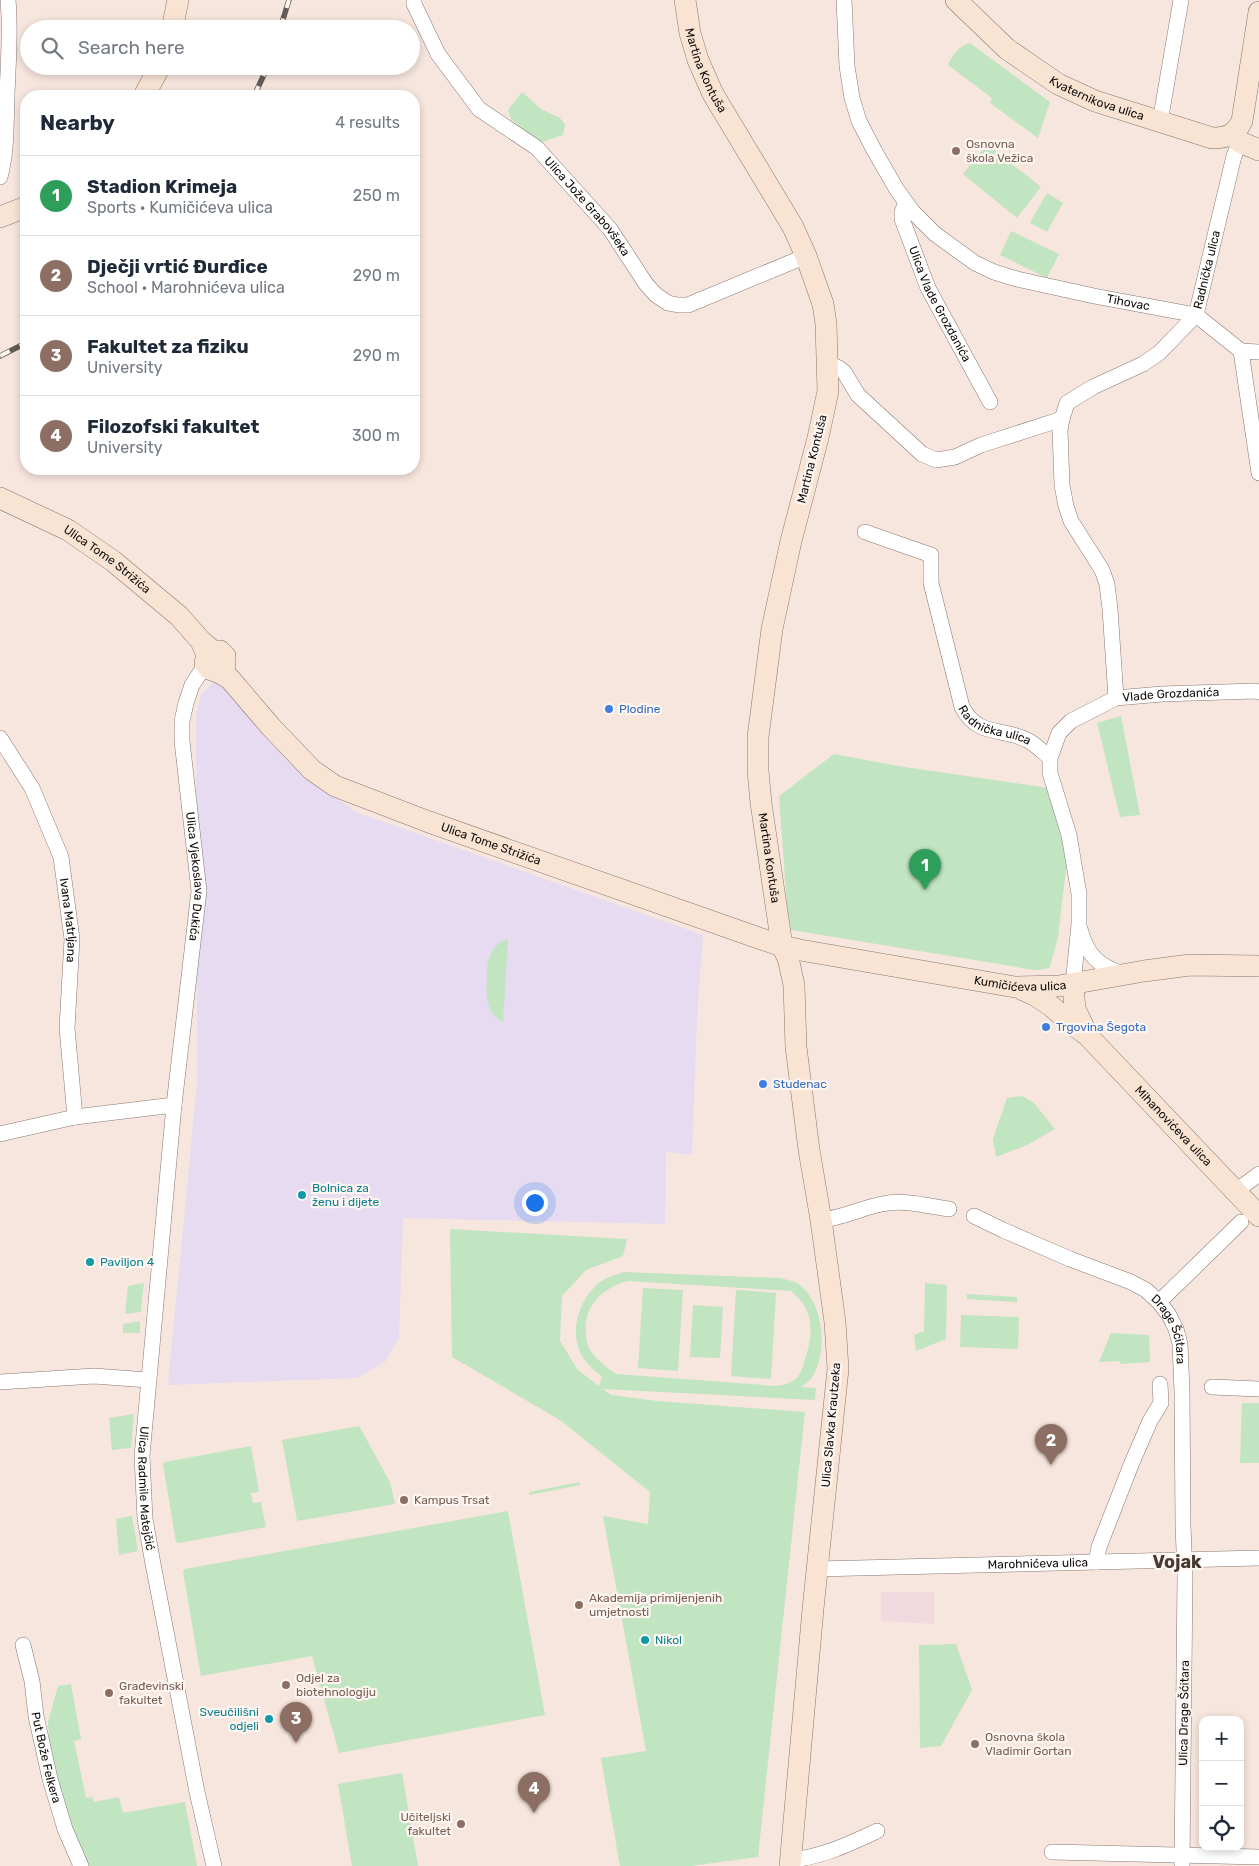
<!DOCTYPE html>
<html lang="en">
<head>
<meta charset="utf-8">
<style>
	:root { --surface:#fff; --page:#f2f2f3; --text:#1f2937; --muted:#747a83; --line:#e0e1e3; --accent:#256f3d }
	body { margin:0; font-family:Rubik,sans-serif; background:var(--page); color:var(--text) }
	.controls { position:absolute; right:15px; bottom:15px; display:grid; overflow:hidden; border-radius:10px; box-shadow:0 2px 8px #0003 }
	.controls button { width:45px; height:45px; display:grid; place-items:center; padding:0; border:0; border-bottom:1px solid var(--line); background:var(--surface); color:var(--text); font:25px sans-serif }
	.you { position:absolute; left:534px; top:1202px; width:18px; height:18px; margin:-12px; border:4px solid #fff; border-radius:50%; background:#1a73e8; box-shadow:0 0 0 8px #1a73e833 }
	.badge { display:grid; place-items:center; width:32px; height:32px; border-radius:50%; background:var(--accent); color:#fff; font-size:16px; font-weight:700 }
	.pin { position:absolute; translate:-50% -41px; filter:drop-shadow(0 1px 2px #0008) }
	.pin::after { content:''; position:absolute; top:26px; width:18px; height:15px; background:inherit; clip-path:polygon(0 0,100% 0,50% 100%) }
	.list { margin:0; padding:0; list-style:none }
	h2 { display:flex; justify-content:space-between; align-items:center; height:65px; margin:0; padding:0 20px; font-size:21px }
	h2 small { font-size:16px; font-weight:400; color:var(--muted) }
	.list li { display:grid; grid-template-columns:32px 1fr auto; gap:15px; align-items:center; box-sizing:border-box; height:80px; padding:0 20px; border-top:1px solid var(--line) }
	.list b { display:block; font-size:19px; white-space:nowrap }
	.list p { margin:0; font-size:16px; white-space:nowrap; color:var(--muted) }
	.list em { font-size:16px; font-style:normal; color:var(--muted) }
	.icon { flex:none; width:28px; height:28px; fill:none; stroke:currentColor; stroke-width:2; stroke-linecap:round; stroke-linejoin:round }
	.map { position:relative; flex:none; width:1259px; height:1866px; overflow:hidden }
	.search { position:absolute; background:var(--surface); box-shadow:0 2px 8px #0003; left:20px; top:20px; width:400px; height:55px; display:flex; align-items:center; gap:12px; box-sizing:border-box; padding:0 18px; border-radius:28px; color:var(--muted); font-size:19px }
	.panel { position:absolute; background:var(--surface); box-shadow:0 2px 8px #0003; left:20px; top:90px; width:400px; height:385px; border-radius:20px }
	.map>svg:first-child { display:block }
	.industrial { fill:#f2d9e0 }
	.medical { fill:#e6dbf0 }
	.green { fill:#c1e4c1; fill-rule:evenodd }
	.lines { fill:none; stroke-linecap:round; stroke-linejoin:round }
	.street-casing { stroke:#867870; stroke-width:16 }
	.secondary-casing { stroke:#867870; stroke-width:22 }
	.street { stroke:#fff; stroke-width:15 }
	.secondary { stroke:#f9e4d4; stroke-width:21 }
	.rail-casing { stroke:#645b56; stroke-width:5.5 }
	.rail { stroke:#fdf6f2; stroke-width:4; stroke-dasharray:11; stroke-linecap:butt }
	.education-dot { fill:#8d6e63; stroke:#fdf6f2; stroke-width:2 }
	.shop-dot { fill:#3f7fe0; stroke:#fdf6f2; stroke-width:2 }
	.culture-dot { fill:#0f9aa8; stroke:#fdf6f2; stroke-width:2 }
	.labels { text-anchor:middle; dominant-baseline:central; stroke-width:4.5; stroke-linejoin:round; paint-order:stroke }
	.street-label { font-size:12px; fill:#110c09; stroke:#fdf6f2 }
	.education-label { font-size:12px; fill:#785e54; stroke:#fdf6f2; text-anchor:start }
	.shop-label { font-size:12px; fill:#366cbe; stroke:#fdf6f2; text-anchor:start }
	.culture-label { font-size:12px; fill:#0d838f; stroke:#fdf6f2; text-anchor:start }
	.district-label { font-size:18px; font-weight:bold; fill:#463a33; stroke:#fdf6f2 }
</style>
</head>
<body>
<div class="map">
<svg width="1259" height="1866" viewBox="0 0 1259 1866">
	<rect width="100%" height="100%" fill="#f7e6de"/>
	<path class="industrial" d="M 881,1592 L 934,1592 L 934,1624 L 881,1621 Z"/>
	<path class="medical" d="M 212,683 L 221,684 L 303,773 L 356,812 L 703,935 L 697,1018 L 692,1155 L 666,1152 L 665,1224 L 403,1218 L 399,1338 L 385,1362 L 357,1378 L 168,1385 L 197,1083 L 196,717 L 201,694 Z"/>
	<g class="green">
		<path d="M 970,43 L 1050,102 L 1038,138 L 990,103 L 992,98 L 948,65 C 952,56 959,45 970,43 Z"/>
		<path d="M 522,92 L 541,109 L 560,118 L 565,125 L 563,135 L 540,143 L 511,119 L 508,110 Z"/>
		<path d="M 987,144 L 1041,187 L 1017,218 L 963,174 Z"/>
		<path d="M 1047,193 L 1063,203 L 1047,232 L 1030,223 Z"/>
		<path d="M 1011,231 L 1059,254 L 1047,278 L 1000,255 Z"/>
		<path d="M 1121,716 L 1140,815 L 1120,817 L 1097,723 Z"/>
		<path d="M 834,754 L 898,766 L 1049,788 L 1067,861 L 1058,937 L 1050,967 C 1040,973 1023,968 1011,966 L 791,930 L 788,919 L 779,796 Z"/>
		<path d="M 508,938 L 508,940 L 503,1022 C 485,1012 486,995 487,977 C 487,969 487,961 491,954 C 494,946 501,942 508,938 Z"/>
		<path d="M 1022,1096 L 1034,1103 L 1055,1129 L 1027,1145 L 996,1157 L 993,1139 L 1007,1098 Z"/>
		<path d="M 450,1229 L 627,1239 L 623,1256 L 586,1270 L 562,1296 L 560,1341 L 578,1370 L 599,1386 L 602,1377 C 595,1371 585,1362 581,1354 C 568,1329 581,1293 605,1279 C 610,1276 617,1275 623,1272 L 780,1278 C 788,1280 795,1281 801,1286 C 824,1305 829,1356 810,1380 C 808,1382 804,1385 801,1387 L 816,1388 L 815,1400 L 603,1389 L 611,1395 L 657,1401 L 805,1412 L 758,1857 L 691,1866 L 620,1866 L 601,1758 L 646,1751 L 603,1516 L 648,1524 L 650,1492 L 560,1420 L 452,1357 ZM 628,1281 L 791,1291 C 814,1309 814,1333 805,1359 C 804,1364 801,1372 798,1377 C 792,1383 784,1385 777,1386 L 616,1374 C 606,1367 597,1360 590,1350 C 587,1346 587,1340 586,1335 C 582,1307 603,1287 628,1281 Z"/>
		<path d="M 144,1283 L 141,1312 L 125,1314 L 128,1286 Z"/>
		<path d="M 925,1283 L 947,1285 L 946,1339 L 916,1351 L 914,1335 L 924,1331 Z"/>
		<path d="M 643,1288 L 683,1290 L 678,1371 L 638,1368 Z"/>
		<path d="M 736,1290 L 776,1293 L 771,1379 L 731,1376 Z"/>
		<path d="M 967,1294 L 1017,1297 L 1017,1302 L 967,1299 Z"/>
		<path d="M 693,1305 L 723,1307 L 720,1358 L 690,1357 Z"/>
		<path d="M 961,1315 L 1019,1317 L 1018,1349 L 960,1347 Z"/>
		<path d="M 140,1321 L 140,1333 L 123,1333 L 123,1324 Z"/>
		<path d="M 1111,1333 L 1149,1335 L 1150,1362 L 1120,1364 L 1120,1361 L 1099,1362 Z"/>
		<path d="M 1242,1403 L 1259,1403 L 1259,1463 L 1240,1463 Z"/>
		<path d="M 134,1414 L 131,1448 L 112,1450 L 109,1418 Z"/>
		<path d="M 359,1426 L 390,1482 L 395,1504 L 297,1521 L 282,1440 Z"/>
		<path d="M 251,1446 L 259,1492 L 251,1493 L 253,1503 L 261,1502 L 266,1527 L 179,1543 L 176,1542 L 163,1464 L 165,1462 Z"/>
		<path d="M 580,1482 L 580,1485 L 529,1495 L 529,1492 Z"/>
		<path d="M 508,1511 L 545,1715 L 339,1753 L 312,1656 L 201,1676 L 183,1572 L 185,1569 Z"/>
		<path d="M 132,1516 L 138,1551 L 119,1555 L 116,1519 Z"/>
		<path d="M 956,1644 L 972,1690 L 941,1746 L 920,1748 L 919,1645 Z"/>
		<path d="M 71,1684 L 81,1739 L 74,1741 L 86,1798 L 92,1797 L 94,1802 L 119,1797 L 123,1813 L 185,1802 L 197,1866 L 86,1866 L 70,1827 L 56,1772 L 49,1739 L 48,1722 L 58,1686 Z"/>
		<path d="M 402,1773 L 418,1866 L 352,1866 L 338,1784 Z"/>
	</g>
	<g class="lines">
		<g class="street-casing">
			<g id="street">
				<path id="s1" d="M 414,0 L 414,4 L 438,54 L 479,109 L 537,148 L 610,229 L 646,284 L 656,295 L 668,303 L 678,305 L 688,305 L 806,256"/>
				<path id="s2" d="M 844,0 L 847,66 L 852,98 L 859,121 L 874,150 L 897,190 L 913,212 L 935,234 L 975,263 L 994,272 L 1017,279 L 1094,296 L 1196,315 L 1241,351 L 1259,473"/>
				<path d="M 1160,122 L 1181,0"/>
				<path d="M 0,177 C 7,151 6,123 7,96 C 8,64 11,32 8,0"/>
				<path id="s3" d="M 906,203 L 902,212 L 902,219 L 928,288 L 990,402"/>
				<path d="M 1241,351 L 1259,352"/>
				<path d="M 828,363 L 839,368 L 844,372 L 858,395 L 922,454 L 936,460 L 955,457 L 981,445 L 1062,419"/>
				<path id="s4" d="M 865,532 L 931,555 L 931,583 L 962,707 C 978,738 1004,727 1029,741 C 1036,745 1043,752 1050,758"/>
				<path id="s5" d="M 206,664 L 192,685 L 186,703 L 182,721 L 182,741 L 199,891 L 174,1105 L 142,1456 L 145,1519 L 153,1564 L 197,1792 L 214,1866"/>
				<path id="s6" d="M 1116,698 L 1110,609 L 1107,584 L 1102,570 L 1071,521 L 1066,506 L 1062,485 L 1060,430 L 1062,419 L 1067,403 L 1093,387 L 1143,364 L 1159,353 L 1196,315 L 1234,156 L 1240,142"/>
				<path id="s7" d="M 0,738 L 32,788 L 61,857 L 72,939 L 67,1028 L 75,1117"/>
				<path d="M 1080,929 C 1087,955 1098,966 1123,974"/>
				<path id="s8" d="M 1073,985 L 1079,924 L 1079,894 L 1069,835 L 1050,773 L 1050,758 L 1059,733 L 1071,721 L 1116,698 L 1162,694 L 1255,691 L 1259,692"/>
				<path d="M 0,1134 L 75,1117 L 174,1105"/>
				<path d="M 1236,1191 L 1259,1174"/>
				<path id="s9" d="M 974,1216 L 1003,1230 L 1070,1259 L 1131,1282 L 1146,1290 L 1159,1302 L 1169,1315 L 1176,1329 L 1180,1344 L 1182,1392 L 1183,1525 L 1185,1575 L 1182,1866"/>
				<path d="M 821,1220 C 843,1218 861,1208 882,1204 C 903,1199 928,1206 949,1209"/>
				<path d="M 1159,1302 L 1241,1222"/>
				<path d="M 0,1382 L 94,1376 L 148,1380"/>
				<path d="M 1212,1387 L 1259,1389"/>
				<path d="M 1096,1562 L 1099,1547 L 1131,1465 L 1150,1421 L 1161,1403 L 1160,1384"/>
				<path id="s10" d="M 817,1569 L 1259,1558"/>
				<path id="s11" d="M 23,1645 L 32,1681 L 36,1716 L 50,1779 L 65,1829 L 81,1866"/>
				<path d="M 1052,1852 L 1259,1857"/>
				<path d="M 791,1860 C 822,1857 849,1844 877,1831"/>
			</g>
		</g>
		<g class="secondary-casing">
			<g id="secondary">
				<path id="s12" d="M 685,0 L 690,33 L 698,60 L 713,94 L 793,227 L 806,256 L 823,304 L 826,324 L 828,391 L 818,438 L 791,541 L 772,629 L 758,737 L 758,771 L 761,803 L 782,946 L 788,958 L 794,985 L 796,1047 L 809,1150 L 821,1220 L 835,1322 L 838,1369 L 813,1609 L 790,1866"/>
				<path id="s13" d="M 956,0 L 1007,49 L 1058,84 L 1095,101 L 1212,138 C 1227,138 1235,135 1242,121 L 1259,12"/>
				<path d="M 172,29 L 178,0"/>
				<path d="M 144,96 L 160,66"/>
				<path d="M 1232,135 L 1240,142 L 1259,150"/>
				<path d="M 0,217 L 26,207"/>
				<path id="s14" d="M 0,498 L 68,530 L 113,561 L 179,616 L 201,641 L 207,655 L 205,663 L 209,669 L 218,672 L 230,679 L 271,727 L 293,750 L 312,770 L 335,786 L 429,822 L 750,935 L 782,946 L 800,950 L 1015,987 L 1059,986 L 1144,971 L 1190,965 L 1259,966"/>
				<path d="M 201,641 L 213,651 L 220,651 L 225,656 L 225,667 L 218,672"/>
				<path d="M 1073,985 L 1075,1009 L 1087,1034"/>
				<path id="s15" d="M 1023,990 C 1050,1000 1064,1020 1087,1035 L 1259,1216"/>
			</g>
		</g>
		<use href="#street" class="street"/>
		<use href="#secondary" class="secondary"/>
		<g class="rail-casing">
			<g id="rail">
				<path d="M 280,29 L 289,0"/>
				<path d="M 254,96 L 268,66"/>
				<path d="M 0,356 L 26,343"/>
			</g>
		</g>
		<use href="#rail" class="rail"/>
	</g>
	<g class="education-dot">
		<circle cx="956" cy="151" r="5"/>
		<circle cx="404" cy="1500" r="5"/>
		<circle cx="579" cy="1605" r="5"/>
		<circle cx="286" cy="1685" r="5"/>
		<circle cx="109" cy="1693" r="5"/>
		<circle cx="975" cy="1744" r="5"/>
		<circle cx="461" cy="1824" r="5"/>
	</g>
	<g class="shop-dot">
		<circle cx="609" cy="709" r="5"/>
		<circle cx="1046" cy="1027" r="5"/>
		<circle cx="763" cy="1084" r="5"/>
	</g>
	<g class="culture-dot">
		<circle cx="302" cy="1195" r="5"/>
		<circle cx="90" cy="1262" r="5"/>
		<circle cx="645" cy="1640" r="5"/>
		<circle cx="269" cy="1719" r="5"/>
	</g>
	<g class="labels">
		<g class="street-label">
			<text stroke="none"><textPath href="#s12" startOffset="74">Martina Kontuša</textPath></text>
			<text stroke="none"><textPath href="#s13" startOffset="174">Kvaternikova ulica</textPath></text>
			<text stroke="none"><textPath href="#s1" startOffset="275">Ulica Jože Grabovšeka</textPath></text>
			<text stroke="none"><textPath href="#s6" startOffset="512">Radnička ulica</textPath></text>
			<text stroke="none"><textPath href="#s2" startOffset="468">Tihovac</textPath></text>
			<text stroke="none"><textPath href="#s3" startOffset="110">Ulica Vlade Grozdanića</textPath></text>
			<text transform="translate(812 459) rotate(-76)">Martina Kontuša</text>
			<text stroke="none"><textPath href="#s14" startOffset="124">Ulica Tome Strižića</textPath></text>
			<text stroke="none"><textPath href="#s8" startOffset="380">Vlade Grozdanića</textPath></text>
			<text stroke="none"><textPath href="#s4" startOffset="265">Radnička ulica</textPath></text>
			<text stroke="none"><textPath href="#s14" startOffset="620">Ulica Tome Strižića</textPath></text>
			<text stroke="none"><textPath href="#s12" startOffset="899">Martina Kontuša</textPath></text>
			<text stroke="none"><textPath href="#s5" startOffset="219">Ulica Vjekoslava Dukića</textPath></text>
			<text stroke="none"><textPath href="#s7" startOffset="198">Ivana Matrljana</textPath></text>
			<text stroke="none"><textPath href="#s14" startOffset="1170">Kumičićeva ulica</textPath></text>
			<text stroke="none"><textPath href="#s15" startOffset="204">Mihanovićeva ulica</textPath></text>
			<text stroke="none"><textPath href="#s9" startOffset="235">Drage Šćitara</textPath></text>
			<text transform="translate(831 1425) rotate(-85)">Ulica Slavka Krautzeka</text>
			<text stroke="none"><textPath href="#s5" startOffset="834">Ulica Radmile Matejčić</textPath></text>
			<text stroke="none"><textPath href="#s10" startOffset="221">Marohnićeva ulica</textPath></text>
			<text transform="translate(1184 1713) rotate(-89)">Ulica Drage Šćitara</text>
			<text stroke="none"><textPath href="#s11" startOffset="115">Put Bože Felkera</textPath></text>
		</g>
		<g class="education-label">
			<text x="966" y="144">Osnovna<tspan x="966" dy="14">škola Vežica</tspan></text>
			<text x="414" y="1500">Kampus Trsat</text>
			<text x="589" y="1598">Akademija primijenjenih<tspan x="589" dy="14">umjetnosti</tspan></text>
			<text x="296" y="1678">Odjel za<tspan x="296" dy="14">biotehnologiju</tspan></text>
			<text x="119" y="1686">Građevinski<tspan x="119" dy="14">fakultet</tspan></text>
			<text x="985" y="1737">Osnovna škola<tspan x="985" dy="14">Vladimir Gortan</tspan></text>
			<text x="451" y="1817" text-anchor="end">Učiteljski<tspan x="451" dy="14">fakultet</tspan></text>
		</g>
		<g class="shop-label">
			<text x="619" y="709">Plodine</text>
			<text x="1056" y="1027">Trgovina Šegota</text>
			<text x="773" y="1084">Studenac</text>
		</g>
		<g class="culture-label">
			<text x="312" y="1188">Bolnica za<tspan x="312" dy="14">ženu i dijete</tspan></text>
			<text x="100" y="1262">Paviljon 4</text>
			<text x="655" y="1640">Nikol</text>
			<text x="259" y="1712" text-anchor="end">Sveučilišni<tspan x="259" dy="14">odjeli</tspan></text>
		</g>
		<g class="district-label">
			<text x="1177" y="1562">Vojak</text>
		</g>
	</g>
</svg>
<div class="controls">
<button>+</button>
<button>−</button>
<button><svg class="icon" aria-label="locate" viewBox="0 0 24 24"><circle cx="12" cy="12" r="6"/><path d="M12 2v4M12 18v4M2 12h4M18 12h4"/></svg></button>
</div>
<div class="you"></div>
<div class="pin badge" style="left:925px;top:890px;background:#2e9e5b">1</div>
<div class="pin badge" style="left:1051px;top:1465px;background:#8d6e63">2</div>
<div class="pin badge" style="left:296px;top:1743px;background:#8d6e63">3</div>
<div class="pin badge" style="left:534px;top:1813px;background:#8d6e63">4</div>
<div class="search"><svg class="icon" aria-label="search" viewBox="0 0 24 24"><circle cx="10" cy="10" r="6"/><path d="M15 15l6 6"/></svg>Search here</div>
<section class="panel">
<h2>Nearby<small>4 results</small></h2>
<ul class="list">
<li><span class="badge" style="background:#2e9e5b">1</span><div><b>Stadion Krimeja</b><p>Sports · Kumičićeva ulica</p></div><em>250 m</em></li>
<li><span class="badge" style="background:#8d6e63">2</span><div><b>Dječji vrtić Đurđice</b><p>School · Marohnićeva ulica</p></div><em>290 m</em></li>
<li><span class="badge" style="background:#8d6e63">3</span><div><b>Fakultet za fiziku</b><p>University</p></div><em>290 m</em></li>
<li><span class="badge" style="background:#8d6e63">4</span><div><b>Filozofski fakultet</b><p>University</p></div><em>300 m</em></li>
</ul>
</section>
</div>
</body>
</html>
